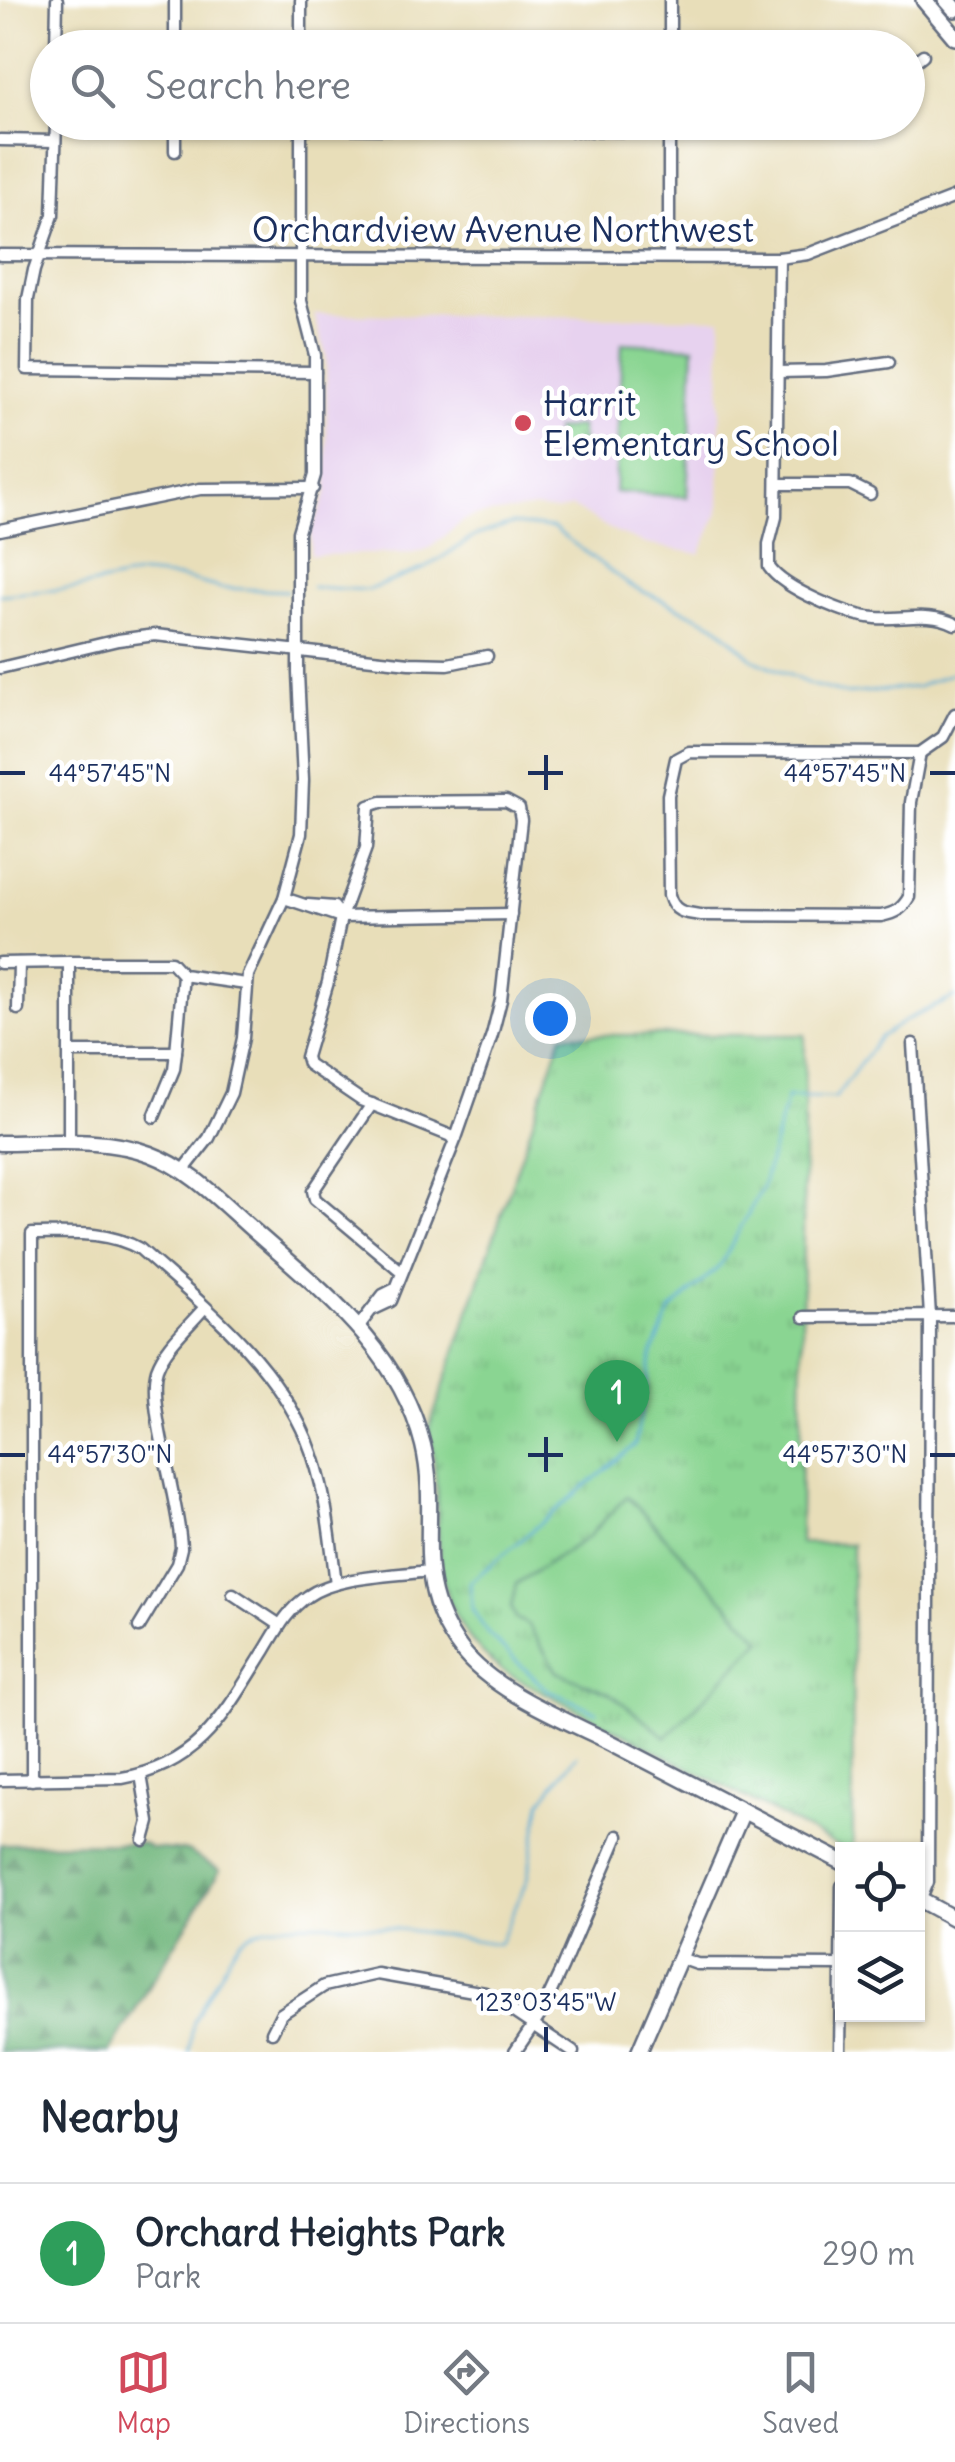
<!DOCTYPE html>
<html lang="en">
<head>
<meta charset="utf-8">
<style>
	:root { --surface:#fff; --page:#f2f2f3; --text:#1f2937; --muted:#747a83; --line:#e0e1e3; --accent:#d1495b }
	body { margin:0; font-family:Delius,sans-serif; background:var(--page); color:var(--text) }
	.controls { position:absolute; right:30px; bottom:30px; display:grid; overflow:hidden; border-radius:0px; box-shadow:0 2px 8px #0004 }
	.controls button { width:90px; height:90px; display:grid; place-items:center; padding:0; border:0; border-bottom:2px solid var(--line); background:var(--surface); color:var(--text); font:50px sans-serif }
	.you { position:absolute; left:550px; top:1018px; width:35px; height:35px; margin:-25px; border:8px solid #fff; border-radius:50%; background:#1a73e8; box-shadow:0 0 0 15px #1a73e833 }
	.badge { display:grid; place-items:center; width:65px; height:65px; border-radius:50%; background:var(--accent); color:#fff; font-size:32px; font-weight:700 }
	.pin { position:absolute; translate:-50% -82px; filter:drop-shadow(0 2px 5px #0008) }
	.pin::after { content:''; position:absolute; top:52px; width:35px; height:30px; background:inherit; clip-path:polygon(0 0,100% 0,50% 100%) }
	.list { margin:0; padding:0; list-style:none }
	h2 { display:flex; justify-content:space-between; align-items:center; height:130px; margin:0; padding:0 40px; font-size:42px }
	h2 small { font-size:32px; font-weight:400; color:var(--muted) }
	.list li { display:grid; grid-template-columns:65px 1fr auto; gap:30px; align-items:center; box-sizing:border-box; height:140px; padding:0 40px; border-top:2px solid var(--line) }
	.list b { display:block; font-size:38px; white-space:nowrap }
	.list p { margin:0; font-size:32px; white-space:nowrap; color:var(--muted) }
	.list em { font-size:32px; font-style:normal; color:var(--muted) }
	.icon { flex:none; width:55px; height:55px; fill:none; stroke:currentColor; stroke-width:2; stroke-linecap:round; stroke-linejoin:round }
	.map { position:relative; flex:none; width:955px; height:2052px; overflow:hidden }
	.search { position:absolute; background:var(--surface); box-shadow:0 2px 8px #0004; left:30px; right:30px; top:30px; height:110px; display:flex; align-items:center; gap:25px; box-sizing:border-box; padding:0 35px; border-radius:55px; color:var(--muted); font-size:38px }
	.sheet { height:270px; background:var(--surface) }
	nav { display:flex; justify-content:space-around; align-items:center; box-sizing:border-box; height:140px; border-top:2px solid var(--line); background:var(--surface); font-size:28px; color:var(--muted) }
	nav a { display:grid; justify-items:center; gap:5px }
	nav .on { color:var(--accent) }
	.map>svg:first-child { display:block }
	.built { fill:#e7d2ef }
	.forest { fill:url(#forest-firs); stroke:#45726d; stroke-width:2.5 }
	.park { fill:url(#park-tufts); stroke:#528278; stroke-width:2.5 }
	.pitch { fill:#8ad592; stroke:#528278; stroke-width:2.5 }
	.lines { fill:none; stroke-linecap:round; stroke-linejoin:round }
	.stream { stroke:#59acd4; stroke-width:2.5 }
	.street-casing { stroke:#636c7e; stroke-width:15 }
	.secondary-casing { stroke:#636c7e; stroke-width:19 }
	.primary-casing { stroke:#636c7e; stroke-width:20 }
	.street { stroke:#fff; stroke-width:10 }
	.secondary { stroke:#fff; stroke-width:14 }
	.primary { stroke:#fff; stroke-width:15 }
	.ticks { fill:none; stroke:#1b2f5e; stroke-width:4 }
	.poi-dot { fill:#d1495b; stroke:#fff; stroke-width:4 }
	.labels { text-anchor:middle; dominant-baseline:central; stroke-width:9; stroke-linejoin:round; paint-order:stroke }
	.street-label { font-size:35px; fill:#1b2f5e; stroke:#fff }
	.poi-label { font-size:35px; fill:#1b2f5e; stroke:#fff; text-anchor:start }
	.ticks-label { font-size:25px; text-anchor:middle; fill:#1b2f5e; stroke:#fff; stroke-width:9; stroke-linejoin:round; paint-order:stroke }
</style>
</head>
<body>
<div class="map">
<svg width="955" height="2052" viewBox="0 0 955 2052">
	<defs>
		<pattern id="forest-firs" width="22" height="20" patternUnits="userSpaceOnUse" patternTransform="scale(2.5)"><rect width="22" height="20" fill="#6fb67c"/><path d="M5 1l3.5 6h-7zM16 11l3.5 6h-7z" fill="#5a9469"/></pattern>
		<pattern id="park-tufts" width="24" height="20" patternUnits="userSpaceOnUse" patternTransform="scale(2.5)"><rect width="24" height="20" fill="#8ad592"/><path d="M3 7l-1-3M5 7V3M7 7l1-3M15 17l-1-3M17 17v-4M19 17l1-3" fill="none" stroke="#76b780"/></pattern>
	</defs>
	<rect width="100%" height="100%" fill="#fff"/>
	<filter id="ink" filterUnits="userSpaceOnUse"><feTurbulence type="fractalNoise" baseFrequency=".01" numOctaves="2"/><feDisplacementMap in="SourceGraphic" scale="20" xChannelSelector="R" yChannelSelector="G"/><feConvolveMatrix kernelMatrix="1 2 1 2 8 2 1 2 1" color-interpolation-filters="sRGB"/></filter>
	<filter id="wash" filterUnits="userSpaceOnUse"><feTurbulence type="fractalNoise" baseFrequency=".0048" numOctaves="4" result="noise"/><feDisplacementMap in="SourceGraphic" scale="40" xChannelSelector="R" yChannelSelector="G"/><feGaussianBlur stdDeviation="2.25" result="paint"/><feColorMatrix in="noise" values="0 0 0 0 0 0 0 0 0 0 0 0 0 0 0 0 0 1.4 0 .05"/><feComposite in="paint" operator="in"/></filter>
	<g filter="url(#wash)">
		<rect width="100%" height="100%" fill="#e8deb9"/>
		<path class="built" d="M 314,314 L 721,318 L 719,511 L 700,554 L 646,544 L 617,533 L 572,507 L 558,511 L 534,508 L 474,516 L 464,520 L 430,548 L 414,553 L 310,555 L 311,532 L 327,492 L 326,355 Z"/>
		<path class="forest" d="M 143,1843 L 151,1848 L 187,1851 L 220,1870 L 110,2052 L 0,2052 L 0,1844 Z"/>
		<g class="park">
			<path d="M 580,426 L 585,457 L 561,461 L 555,430 Z"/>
			<path d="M 562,1035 L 805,1035 L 800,1543 L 852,1544 L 853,1849 L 844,1849 L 501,1670 C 414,1600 449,1525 429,1429 Z"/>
		</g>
		<g class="pitch">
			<path d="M 622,343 L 694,347 L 687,497 L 615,492 Z"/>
			<path d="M 627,1496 L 761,1640 L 666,1737 L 610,1693 L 557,1672 L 528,1625 L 516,1618 L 511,1607 L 516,1584 L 588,1537 Z"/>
		</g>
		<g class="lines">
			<g class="stream">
				<path d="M 312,587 L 368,590 L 425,568 L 477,535 L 512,524 L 553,528 L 629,585 L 716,625 L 753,659 L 812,685 L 846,694 L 888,690 L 917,687 L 955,672"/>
				<path d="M 0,595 L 77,588 L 141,574 L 182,578 L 220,588 L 287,591"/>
				<path d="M 597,1712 L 546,1689 L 488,1634 L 472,1609 L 470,1582 L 635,1445 L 652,1354 L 671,1310 L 720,1266 L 762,1188 L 787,1097 L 835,1098 L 880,1037 L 908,1019 L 955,997"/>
				<path d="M 189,2052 C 191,2042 191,2031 194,2021 C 198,2013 235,1945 240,1940 C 278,1904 448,1936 499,1944 L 527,1880 L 541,1802 L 577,1755"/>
			</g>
		</g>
	</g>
	<g filter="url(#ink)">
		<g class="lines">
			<g class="street-casing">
				<g id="street">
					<path d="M 301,0 L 301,48"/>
					<path d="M 56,48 L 57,0"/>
					<path d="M 175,48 L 175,0"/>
					<path d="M 670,48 L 670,0"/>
					<path d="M 908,67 L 923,55"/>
					<path d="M 56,122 L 53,215 L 34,270 L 28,299 L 27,369 L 315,372"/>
					<path d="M 301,128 L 731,132 L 771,122"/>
					<path d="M 0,140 L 55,141"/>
					<path d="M 175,151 L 175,122"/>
					<path d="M 0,255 L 779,258 L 808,254 L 955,197"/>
					<path d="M 669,257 L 669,122"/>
					<path d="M 779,258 L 776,517 L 769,544 L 769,567 C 784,589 848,616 876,618 C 904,620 928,611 955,624"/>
					<path d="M 778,372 L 826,371 L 889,362"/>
					<path d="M 777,484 L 850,484 L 870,494"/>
					<path d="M 0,530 L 200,489 L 313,488"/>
					<path d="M 0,668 L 118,640 L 155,635 L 409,663 L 448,664 L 487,656"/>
					<path d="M 689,752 L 920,753 L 911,802 L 909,897 C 902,909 896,913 881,916 L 701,915 C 685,913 674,913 669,895 L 668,795 L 676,759 Z"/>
					<path d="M 920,753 L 943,737 L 955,714"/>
					<path d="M 506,801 L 519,808 L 521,820 L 501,1000 L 492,1035 L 456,1138 L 361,1100 L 308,1064 L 306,1057 L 328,982 L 341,917 L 366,848 L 369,806 L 381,802 Z"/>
					<path d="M 284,898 L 341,917 L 511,914"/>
					<path d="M 308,905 L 334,907 L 341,917"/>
					<path d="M 69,962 L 171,962 L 183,975 L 246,984"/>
					<path d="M 0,963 L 69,962 L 69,1144"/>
					<path d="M 18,1009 L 19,963"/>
					<path d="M 913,1044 L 930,1316 L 928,1882 L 920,1901"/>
					<path d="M 69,1052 L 176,1052 L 174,1069 L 154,1117"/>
					<path d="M 176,1052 L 183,975"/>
					<path d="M 372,1104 L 313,1191 L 315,1199 L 401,1271"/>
					<path d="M 183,1171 L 209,1138 L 231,1093 L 243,1038 L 248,975 L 284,898 L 301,834 L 303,780 L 298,673 L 298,532 L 315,475 L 315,355 L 301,301 L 301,122"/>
					<path d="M 374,1309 L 391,1301 L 456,1138"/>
					<path d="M 804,1317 L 955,1316"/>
					<path d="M 359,1326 L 383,1295 L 395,1289"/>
					<path d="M 233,1594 L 280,1625"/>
					<path d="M 139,1627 L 177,1564 L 181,1548 C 180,1503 146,1404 157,1369 C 165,1346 190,1325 205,1307"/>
					<path d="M 141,1775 L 149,1822 L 144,1840"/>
					<path d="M 0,1780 L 122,1778 C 200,1765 226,1712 265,1650 C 277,1630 288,1609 308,1596 C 337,1576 393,1576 428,1571"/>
					<path d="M 32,1780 L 32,1234 C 70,1234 106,1230 140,1249 C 204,1306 273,1359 307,1440 C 326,1486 330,1536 336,1584"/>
					<path d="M 680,1958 L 697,1964 L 840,1965"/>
					<path d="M 272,2032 L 281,2014 L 324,1986 L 377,1974 L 485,1993 L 573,2052"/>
					<path d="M 515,2052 L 540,2015 L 562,1968 L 618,1836"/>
					<path d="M 840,2052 L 842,1886"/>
				</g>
			</g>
			<g class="secondary-casing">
				<g id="secondary">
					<path d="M 0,1143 C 48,1143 104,1137 150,1154 C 191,1169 221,1202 253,1230 C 323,1292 399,1349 423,1445 C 441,1520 408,1579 461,1649 C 493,1692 566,1720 614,1744 C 690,1783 766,1823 842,1862"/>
					<path d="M 918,1899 L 955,1919"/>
					<path d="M 639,2052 L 743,1811"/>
				</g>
			</g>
			<g class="primary-casing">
				<g id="primary">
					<path d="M 924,0 L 955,37"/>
					<path d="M 947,0 L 955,9"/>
				</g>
			</g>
			<use href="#street" class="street"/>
			<use href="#secondary" class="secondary"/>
			<use href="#primary" class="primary"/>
		</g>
	</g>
	<path class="ticks" d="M 546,755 L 546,790M 0,773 L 25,773M 528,773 L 563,773M 930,773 L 955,773M 546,1437 L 546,1472M 0,1455 L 25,1455M 528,1455 L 563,1455M 930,1455 L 955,1455M 546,2027 L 546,2052"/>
	<circle class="poi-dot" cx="523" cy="423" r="10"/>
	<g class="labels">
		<g class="street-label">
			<text x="503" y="229">Orchardview Avenue Northwest</text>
		</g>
		<g class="poi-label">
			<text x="543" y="403">Harrit<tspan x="543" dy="40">Elementary School</tspan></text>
		</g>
	</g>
	<g class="ticks-label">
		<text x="110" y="782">44°57'45"N</text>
		<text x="845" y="782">44°57'45"N</text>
		<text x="110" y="1463">44°57'30"N</text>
		<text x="845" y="1463">44°57'30"N</text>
		<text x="546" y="2011">123°03'45"W</text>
	</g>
</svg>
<div class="controls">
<button><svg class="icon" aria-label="locate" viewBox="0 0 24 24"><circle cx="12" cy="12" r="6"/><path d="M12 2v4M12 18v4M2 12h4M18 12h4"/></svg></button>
<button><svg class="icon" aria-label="layers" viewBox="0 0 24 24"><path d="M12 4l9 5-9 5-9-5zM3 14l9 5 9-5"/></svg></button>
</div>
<div class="you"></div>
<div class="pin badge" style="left:617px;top:1442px;background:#2e9e5b">1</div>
<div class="search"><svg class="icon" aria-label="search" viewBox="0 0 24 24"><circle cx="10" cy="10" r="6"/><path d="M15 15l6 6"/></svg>Search here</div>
</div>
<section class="sheet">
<h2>Nearby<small></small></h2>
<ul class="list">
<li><span class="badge" style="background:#2e9e5b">1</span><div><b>Orchard Heights Park</b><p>Park</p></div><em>290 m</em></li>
</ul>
</section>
<nav>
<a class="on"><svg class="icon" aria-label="map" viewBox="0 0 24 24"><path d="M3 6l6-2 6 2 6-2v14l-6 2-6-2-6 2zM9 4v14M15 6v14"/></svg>Map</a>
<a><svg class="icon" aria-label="directions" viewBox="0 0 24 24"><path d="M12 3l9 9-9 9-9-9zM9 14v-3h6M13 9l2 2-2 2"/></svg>Directions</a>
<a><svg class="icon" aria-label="saved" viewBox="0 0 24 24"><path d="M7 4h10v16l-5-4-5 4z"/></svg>Saved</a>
</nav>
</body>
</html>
